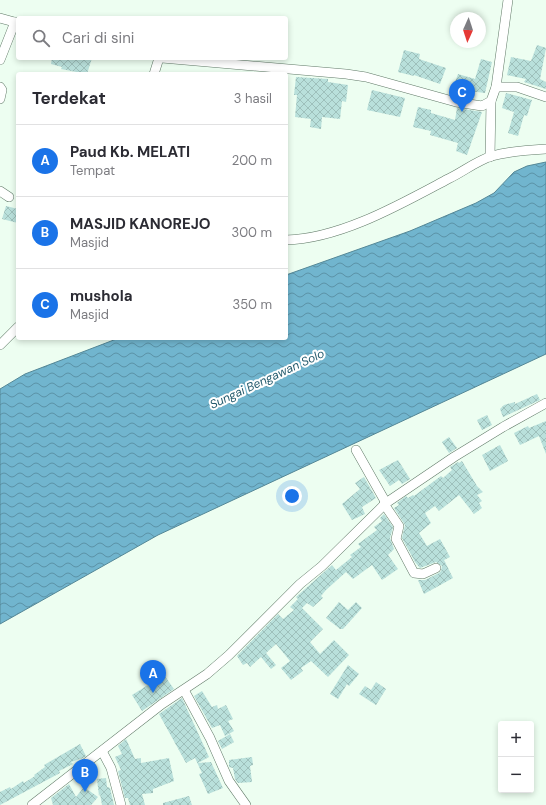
<!DOCTYPE html>
<html lang="id">
<head>
<meta charset="utf-8">
<style>
	:root { --surface:#fff; --page:#f7f7f7; --text:#2b2b33; --muted:#7c7c81; --line:#e1e1e2; --accent:#1a73e8 }
	body { margin:0; font-family:"DM Sans",sans-serif; background:var(--page); color:var(--text) }
	.controls { position:absolute; right:12px; bottom:12px; display:grid; overflow:hidden; border-radius:4px; box-shadow:0 2px 6px #0003 }
	.controls button { width:36px; height:36px; display:grid; place-items:center; padding:0; border:0; border-bottom:1px solid var(--line); background:var(--surface); color:var(--text); font:20px sans-serif }
	.compass { position:absolute; left:450px; top:12px; width:36px; height:36px; border-radius:50%; background:var(--surface); box-shadow:0 2px 6px #0003; rotate:183deg }
	.you { position:absolute; left:292px; top:496px; width:14px; height:14px; margin:-10px; border:3px solid #fff; border-radius:50%; background:#1a73e8; box-shadow:0 0 0 6px #1a73e833 }
	.badge { display:grid; place-items:center; width:26px; height:26px; border-radius:50%; background:var(--accent); color:#fff; font-size:13px; font-weight:700 }
	.pin { position:absolute; translate:-50% -33px; filter:drop-shadow(0 1px 2px #0008) }
	.pin::after { content:''; position:absolute; top:21px; width:14px; height:12px; background:inherit; clip-path:polygon(0 0,100% 0,50% 100%) }
	.list { margin:0; padding:0; list-style:none }
	h2 { display:flex; justify-content:space-between; align-items:center; height:52px; margin:0; padding:0 16px; font-size:17px }
	h2 small { font-size:13px; font-weight:400; color:var(--muted) }
	.list li { display:grid; grid-template-columns:26px 1fr auto; gap:12px; align-items:center; box-sizing:border-box; height:72px; padding:0 16px; border-top:1px solid var(--line) }
	.list b { display:block; font-size:15px; white-space:nowrap }
	.list p { margin:0; font-size:13px; white-space:nowrap; color:var(--muted) }
	.list em { font-size:13px; font-style:normal; color:var(--muted) }
	.icon { flex:none; width:22px; height:22px; fill:none; stroke:currentColor; stroke-width:2; stroke-linecap:round; stroke-linejoin:round }
	.map { position:relative; flex:none; width:546px; height:805px; overflow:hidden }
	.search { position:absolute; background:var(--surface); box-shadow:0 2px 6px #0003; left:16px; top:16px; width:272px; height:44px; display:flex; align-items:center; gap:10px; box-sizing:border-box; padding:0 14px; border-radius:4px; color:var(--muted); font-size:15px }
	.panel { position:absolute; background:var(--surface); box-shadow:0 2px 6px #0003; left:16px; top:72px; width:272px; height:268px; border-radius:4px }
	.map>svg:first-child { display:block }
	.water { fill:url(#water-waves); stroke:#548796 }
	.building { fill:url(#building-cross-hatch) }
	.lines { fill:none; stroke-linecap:round; stroke-linejoin:round }
	.minor-casing { stroke:#617a68; stroke-width:10 }
	.minor { stroke:#fff; stroke-width:9 }
	.labels { text-anchor:middle; dominant-baseline:central; stroke-width:4; stroke-linejoin:round; paint-order:stroke }
	.water-label { font-size:12px; font-style:italic; fill:#255c6e; stroke:#fff }
</style>
</head>
<body>
<div class="map">
<svg width="546" height="805" viewBox="0 0 546 805">
	<defs>
		<pattern id="water-waves" width="16" height="10" patternUnits="userSpaceOnUse"><rect width="16" height="10" fill="#71b5ce"/><path d="M0 5q4-4 8 0t8 0" fill="none" stroke="#5b92a6"/></pattern>
		<pattern id="building-cross-hatch" width="8" height="8" patternUnits="userSpaceOnUse"><rect width="8" height="8" fill="#b9e0db"/><path d="M0 0l8 8M0 8l8-8" fill="none" stroke="#9ec0bb"/></pattern>
	</defs>
	<rect width="100%" height="100%" fill="#edfef1"/>
	<path class="water" d="M 546,162 L 546,354 L 158,535 L 0,624 L 0,389 L 25,374 L 119,338 L 286,338 L 286,275 L 410,231 L 476,203 L 494,193 L 514,172 L 527,166 Z"/>
	<g class="building">
		<path d="M 537,45 L 546,48 L 540,79 L 546,82 L 546,89 L 524,82 L 526,79 L 507,75 L 511,57 L 531,61 Z"/>
		<path d="M 404,50 L 420,54 L 419,59 L 446,68 L 440,84 L 414,75 L 414,76 L 398,72 Z"/>
		<path d="M 52,58 L 92,58 L 87,74 L 61,69 L 62,67 L 51,64 Z"/>
		<path d="M 481,59 L 492,62 L 485,93 L 469,91 L 454,85 L 458,74 L 475,79 Z"/>
		<path d="M 296,77 L 328,79 L 328,82 L 348,85 L 346,102 L 342,101 L 340,119 L 322,117 L 321,129 L 310,127 L 311,119 L 295,117 L 297,95 L 294,95 Z"/>
		<path d="M 372,90 L 405,98 L 400,117 L 367,110 Z"/>
		<path d="M 506,93 L 532,100 L 527,116 L 524,115 L 518,136 L 508,133 L 514,112 L 502,108 Z"/>
		<path d="M 418,107 L 431,110 L 431,113 L 455,120 L 457,108 L 482,112 L 467,155 L 456,151 L 458,143 L 430,135 L 431,131 L 413,127 Z"/>
		<path d="M 6,206 L 18,209 L 18,223 L 2,219 Z"/>
		<path d="M 537,394 L 540,400 L 503,417 L 500,409 L 504,405 L 515,402 L 515,404 Z"/>
		<path d="M 487,415 L 492,425 L 482,430 L 477,420 Z"/>
		<path d="M 546,421 L 546,454 L 539,436 L 520,445 L 514,433 L 528,426 L 529,428 Z"/>
		<path d="M 449,437 L 457,448 L 449,453 L 442,442 Z"/>
		<path d="M 500,445 L 508,461 L 490,471 L 482,455 Z"/>
		<path d="M 398,460 L 410,479 L 402,484 L 399,480 L 390,486 L 379,470 Z"/>
		<path d="M 462,461 L 477,486 L 483,492 L 477,495 L 482,501 L 479,503 L 482,508 L 474,514 L 459,495 L 439,511 L 435,506 L 425,513 L 431,523 L 419,533 L 427,546 L 440,539 L 450,557 L 444,560 L 453,578 L 424,594 L 418,580 L 425,580 L 439,573 L 441,571 L 442,566 L 436,562 L 420,568 L 415,562 L 402,538 L 405,525 L 394,508 L 399,505 L 397,503 L 406,496 L 408,498 L 413,495 L 414,496 L 441,476 L 443,478 L 452,470 L 450,467 L 458,462 L 459,463 Z"/>
		<path d="M 364,477 L 376,498 L 362,507 L 365,514 L 352,520 L 342,504 L 360,489 L 355,483 Z"/>
		<path d="M 384,514 L 393,527 L 390,538 L 394,549 L 388,555 L 398,569 L 382,580 L 372,565 L 353,579 L 346,572 L 326,590 L 321,596 L 323,598 L 313,607 L 307,603 L 302,608 L 323,629 L 310,642 L 320,654 L 334,640 L 349,655 L 328,677 L 311,661 L 301,668 L 303,671 L 291,680 L 281,668 L 290,661 L 276,644 L 266,653 L 276,665 L 271,669 L 261,657 L 250,667 L 247,663 L 243,665 L 237,656 L 278,614 L 283,619 L 294,610 L 290,607 L 298,599 L 296,597 L 332,565 L 336,570 L 352,557 L 350,555 L 361,547 L 358,544 L 377,530 L 374,527 L 382,521 L 380,518 Z"/>
		<path d="M 339,602 L 348,610 L 356,602 L 362,608 L 343,629 L 340,629 L 326,618 Z"/>
		<path d="M 348,665 L 359,674 L 349,686 L 347,684 L 338,699 L 330,694 Z"/>
		<path d="M 164,675 L 174,689 L 142,711 L 132,695 Z"/>
		<path d="M 376,682 L 386,689 L 376,705 L 359,694 L 365,686 L 371,690 Z"/>
		<path d="M 202,691 L 212,707 L 217,705 L 218,709 L 226,705 L 233,719 L 228,721 L 234,731 L 225,736 L 220,725 L 212,728 L 194,696 Z"/>
		<path d="M 182,698 L 209,757 L 198,763 L 211,762 L 223,788 L 208,794 L 199,774 L 202,773 L 195,758 L 186,763 L 159,714 Z"/>
		<path d="M 230,734 L 234,742 L 222,749 L 218,741 Z"/>
		<path d="M 126,739 L 135,759 L 141,758 L 141,763 L 169,758 L 174,781 L 153,789 L 153,793 L 142,794 L 145,805 L 130,805 L 128,798 L 125,798 L 118,771 L 121,770 L 115,757 L 122,754 L 118,746 Z"/>
		<path d="M 80,744 L 86,756 L 83,758 L 71,762 L 73,764 L 59,771 L 60,773 L 0,805 L 0,792 L 10,787 L 11,789 L 23,781 L 24,783 L 35,776 L 34,775 L 45,767 L 44,765 Z"/>
		<path d="M 252,757 L 253,765 L 250,766 L 252,782 L 238,783 L 235,779 L 233,768 L 229,767 L 229,760 Z"/>
		<path d="M 106,778 L 107,787 L 110,788 L 114,805 L 102,805 L 100,794 L 99,796 L 97,779 Z"/>
		<path d="M 69,784 L 76,797 L 84,787 L 98,797 L 91,805 L 53,805 L 51,798 Z"/>
		<path d="M 189,796 L 192,805 L 163,805 L 163,803 Z"/>
	</g>
	<g class="lines">
		<g class="minor-casing">
			<g id="minor">
				<path d="M 0,18 L 18,23"/>
				<path d="M 162,58 L 346,74 L 366,77 L 456,102 L 482,106 L 491,101"/>
				<path d="M 0,60 L 15,22"/>
				<path d="M 154,74 L 159,58"/>
				<path d="M 0,87 L 2,90 L 0,99"/>
				<path d="M 496,87 L 517,87 L 546,97"/>
				<path d="M 490,157 L 491,101 L 496,87 L 508,0"/>
				<path d="M 0,191 L 9,197"/>
				<path d="M 286,240 C 340,239 401,204 448,179 C 463,172 476,161 492,156 C 510,151 527,150 546,149"/>
				<path d="M 0,345 L 18,327"/>
				<path d="M 356,450 L 386,503"/>
				<path d="M 384,504 L 399,526 L 396,539 L 414,573 L 423,574 L 436,568"/>
				<path d="M 184,690 L 210,738 L 229,781 L 246,805"/>
				<path d="M 102,751 L 111,768 L 121,805"/>
				<path d="M 32,805 L 162,704 L 207,674 L 229,655 L 300,584 L 322,566 L 386,503 L 454,457 L 503,427 L 546,403"/>
			</g>
		</g>
		<use href="#minor" class="minor"/>
	</g>
	<g class="labels">
		<g class="water-label">
			<text transform="translate(267 379) rotate(-25)">Sungai Bengawan Solo</text>
		</g>
	</g>
</svg>
<div class="controls">
<button>+</button>
<button>−</button>
</div>
<svg class="compass" viewBox="-18 -18 36 36"><path d="M0-13l5 13h-10z" fill="#e53935"/><path d="M0 13l5-13h-10z" fill="#7c7c81"/></svg>
<div class="you"></div>
<div class="pin badge" style="left:153px;top:693px">A</div>
<div class="pin badge" style="left:85px;top:792px">B</div>
<div class="pin badge" style="left:462px;top:112px">C</div>
<div class="search"><svg class="icon" aria-label="search" viewBox="0 0 24 24"><circle cx="10" cy="10" r="6"/><path d="M15 15l6 6"/></svg>Cari di sini</div>
<section class="panel">
<h2>Terdekat<small>3 hasil</small></h2>
<ul class="list">
<li><span class="badge">A</span><div><b>Paud Kb. MELATI</b><p>Tempat</p></div><em>200 m</em></li>
<li><span class="badge">B</span><div><b>MASJID KANOREJO</b><p>Masjid</p></div><em>300 m</em></li>
<li><span class="badge">C</span><div><b>mushola</b><p>Masjid</p></div><em>350 m</em></li>
</ul>
</section>
</div>
</body>
</html>
